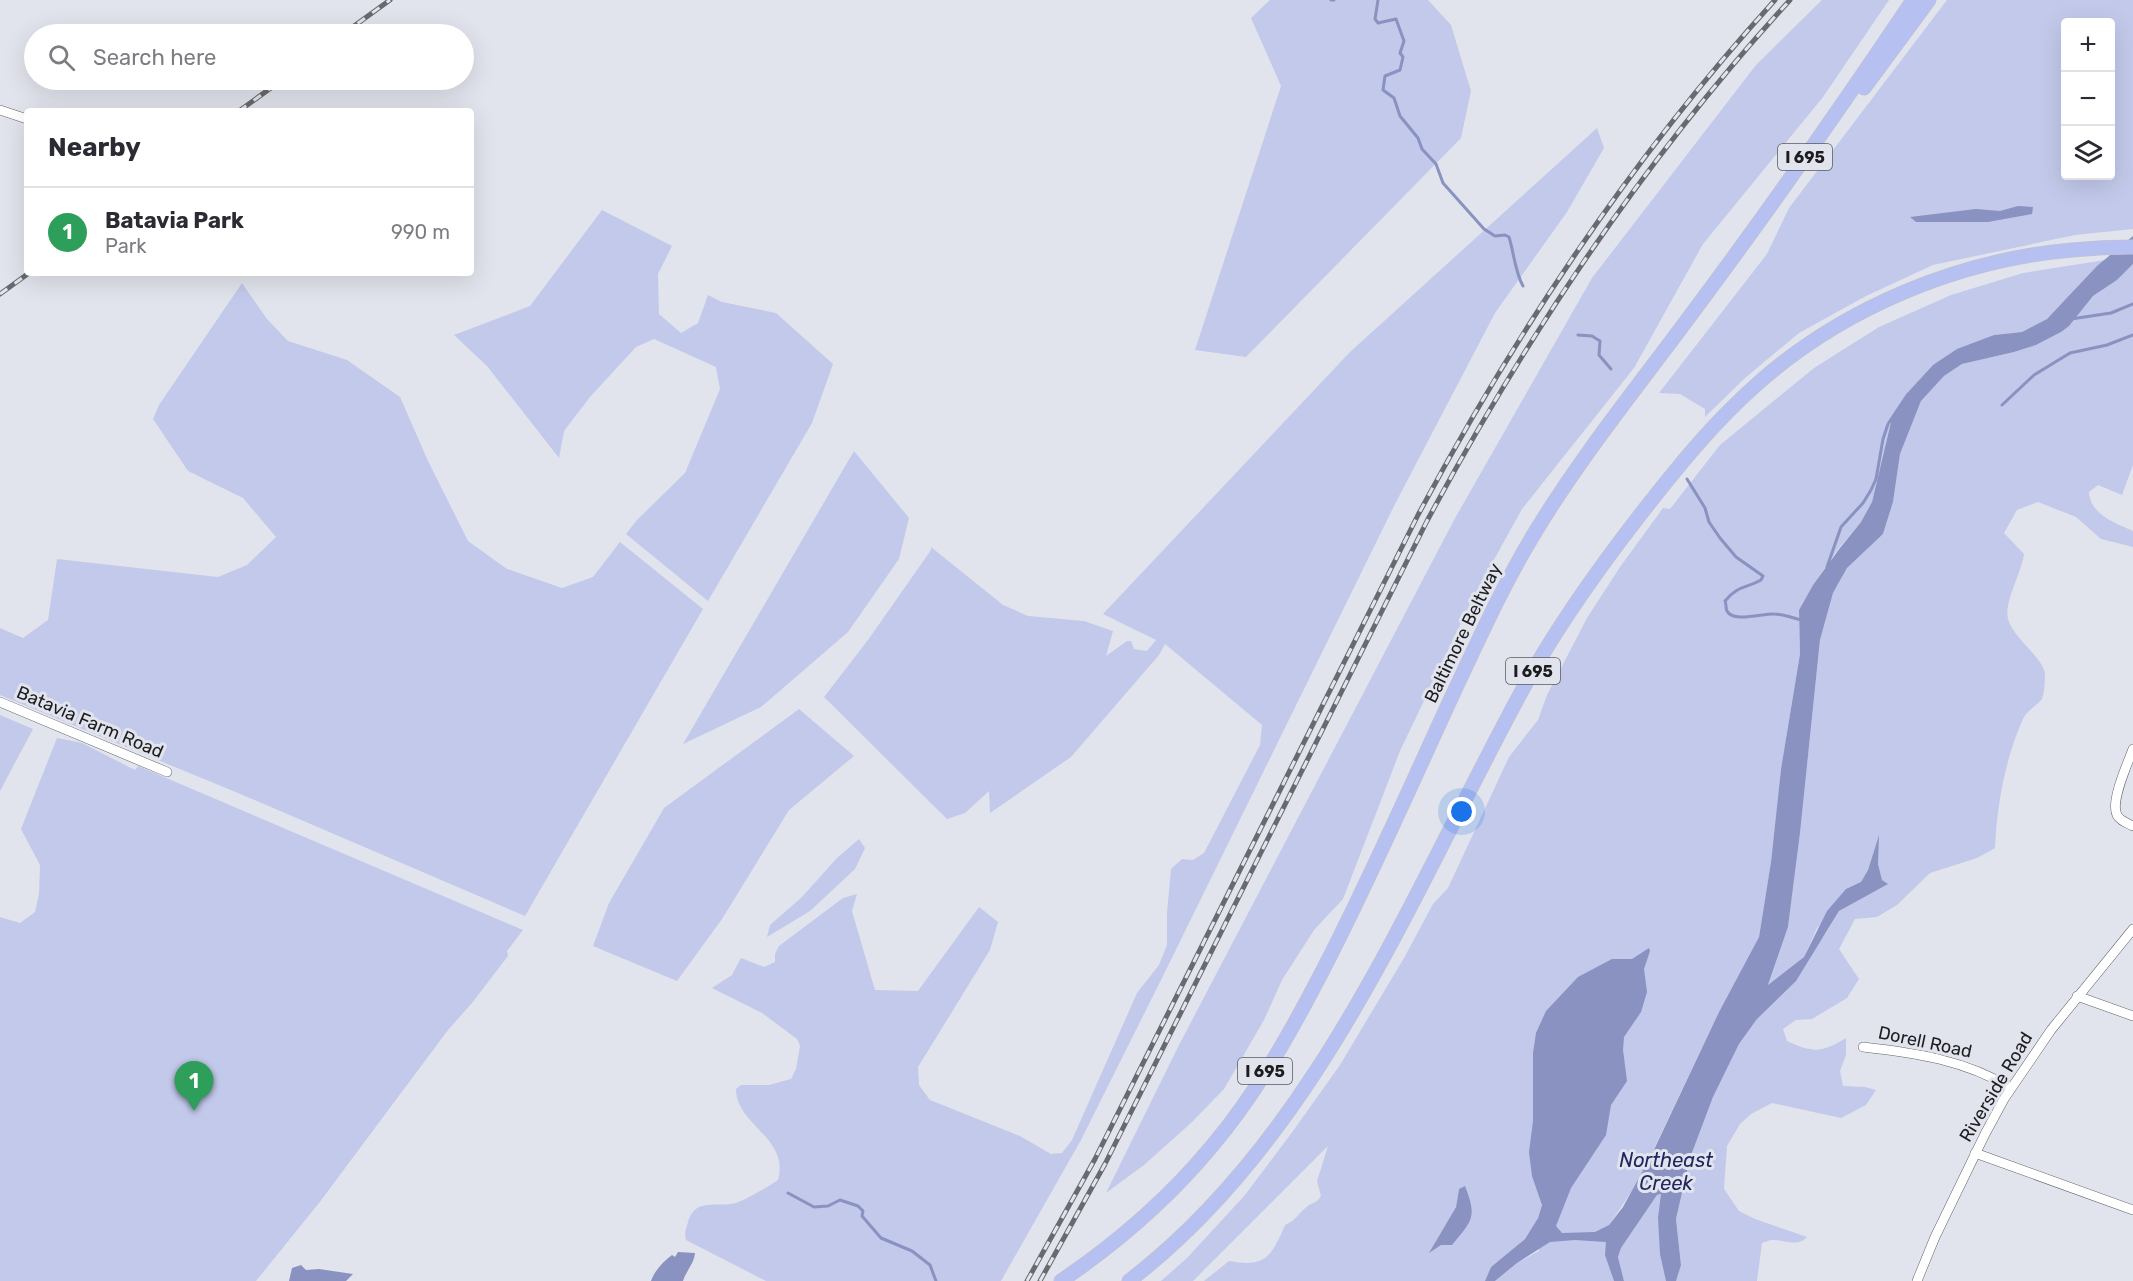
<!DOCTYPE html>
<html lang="en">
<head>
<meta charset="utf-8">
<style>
	:root { --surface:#fff; --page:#f7f7f7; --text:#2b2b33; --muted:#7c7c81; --line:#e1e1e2; --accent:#7c3aed }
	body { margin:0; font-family:Rubik,sans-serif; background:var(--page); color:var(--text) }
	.controls { position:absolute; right:18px; top:18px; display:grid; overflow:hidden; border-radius:6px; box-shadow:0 6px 24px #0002 }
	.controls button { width:54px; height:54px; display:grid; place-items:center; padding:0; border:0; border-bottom:2px solid var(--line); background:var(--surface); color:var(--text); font:30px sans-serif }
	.you { position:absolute; left:1462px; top:812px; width:21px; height:21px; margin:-15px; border:4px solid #fff; border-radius:50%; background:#1a73e8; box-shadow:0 0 0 9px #1a73e833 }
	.badge { display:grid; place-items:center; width:39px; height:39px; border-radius:50%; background:var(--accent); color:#fff; font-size:20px; font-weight:700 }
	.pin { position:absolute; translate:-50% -50px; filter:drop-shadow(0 2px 3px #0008) }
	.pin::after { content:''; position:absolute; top:32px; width:21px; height:18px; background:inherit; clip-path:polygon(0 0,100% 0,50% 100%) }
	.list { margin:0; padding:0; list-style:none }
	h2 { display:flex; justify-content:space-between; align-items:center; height:78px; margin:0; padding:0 24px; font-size:26px }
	h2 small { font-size:20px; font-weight:400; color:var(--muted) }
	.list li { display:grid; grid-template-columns:39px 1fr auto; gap:18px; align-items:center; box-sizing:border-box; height:90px; padding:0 24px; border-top:2px solid var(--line) }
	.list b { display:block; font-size:22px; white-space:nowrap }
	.list p { margin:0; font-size:20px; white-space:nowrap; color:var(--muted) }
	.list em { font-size:20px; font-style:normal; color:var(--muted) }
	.icon { flex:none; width:33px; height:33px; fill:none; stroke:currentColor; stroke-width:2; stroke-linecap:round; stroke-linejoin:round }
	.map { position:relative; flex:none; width:2133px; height:1281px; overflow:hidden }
	.search { position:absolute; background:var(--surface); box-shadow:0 6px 24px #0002; left:24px; top:24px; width:450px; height:66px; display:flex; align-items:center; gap:15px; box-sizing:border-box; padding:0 21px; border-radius:33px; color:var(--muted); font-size:22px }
	.panel { position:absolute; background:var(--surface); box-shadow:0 6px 24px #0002; left:24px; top:108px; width:450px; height:168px; border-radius:6px }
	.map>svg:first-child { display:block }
	.green { fill:#c2c9ea; fill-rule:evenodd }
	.water { fill:#8992c0 }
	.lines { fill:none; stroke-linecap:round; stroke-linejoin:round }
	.stream { stroke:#8992c0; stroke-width:3 }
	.minor-casing { stroke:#61636a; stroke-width:10 }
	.highway-casing { stroke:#c4c4c5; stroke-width:15 }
	.minor { stroke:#fff; stroke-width:9 }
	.highway { stroke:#b6c0f1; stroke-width:14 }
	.rail-casing { stroke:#696a6f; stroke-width:5 }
	.rail { stroke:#e2e4ed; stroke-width:3; stroke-dasharray:9; stroke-linecap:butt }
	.labels { text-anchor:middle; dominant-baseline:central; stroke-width:6; stroke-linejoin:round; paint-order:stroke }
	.shield { fill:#e2e4ed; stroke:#58595e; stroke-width:1.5 }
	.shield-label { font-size:16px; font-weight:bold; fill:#1d1d20 }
	.street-label { font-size:18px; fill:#1d1d20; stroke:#e2e4ed }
	.water-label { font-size:20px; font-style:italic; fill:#21265e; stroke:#e2e4ed }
</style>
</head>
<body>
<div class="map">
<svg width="2133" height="1281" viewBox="0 0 2133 1281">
	<rect width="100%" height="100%" fill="#e2e4ed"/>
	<g class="green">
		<path d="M 1270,0 L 1428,0 L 1451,25 L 1471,91 L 1461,138 L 1246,357 L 1195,350 L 1281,86 L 1251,18 Z"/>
		<path d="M 1822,0 L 1889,0 L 1823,97 L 1703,244 L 1634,368 L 1522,509 L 1475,594 L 1400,751 L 1343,899 L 1314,930 L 1282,980 L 1264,1020 L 1224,1089 L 1192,1122 L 1144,1165 L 1106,1193 L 1179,1045 L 1454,520 L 1592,278 L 1756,65 Z"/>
		<path d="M 1947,0 L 2133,0 L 2133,229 L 2075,235 L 1933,265 L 1866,296 L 1799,333 L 1745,378 L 1705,417 L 1705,409 L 1680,394 L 1659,393 L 1767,254 L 1789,208 ZM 2066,22 L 2110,22 L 2110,176 L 2066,176 Z"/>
		<path d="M 1597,128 L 1604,148 L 1567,212 L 1495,313 L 1395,504 L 1163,976 L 1081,1140 L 1001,1281 L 766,1281 L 686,1240 C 684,1233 686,1229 688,1222 C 695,1197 716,1208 736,1203 C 749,1198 766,1188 778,1180 C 790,1138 736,1125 736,1089 L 741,1085 L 769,1085 L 791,1079 L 796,1069 L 800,1046 L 797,1039 L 762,1013 L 712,988 L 732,975 L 741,958 L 764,967 L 775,962 L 775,954 L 779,946 L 843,898 L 857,894 L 852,911 L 875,990 L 918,991 L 979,907 L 998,922 L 990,950 L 918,1067 L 919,1085 L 930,1100 L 1020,1136 L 1051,1154 L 1062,1153 L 1072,1140 L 1137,993 L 1159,965 L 1167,945 L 1167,913 L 1171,869 L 1182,859 L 1193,860 L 1204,853 L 1260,745 L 1262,725 L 1165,644 L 1159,655 L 1071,757 L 990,813 L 989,791 L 965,813 L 947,819 L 824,697 L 868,640 L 931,550 L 931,547 L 1003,605 L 1028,616 L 1084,621 L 1113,631 L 1106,656 L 1127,641 L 1131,641 L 1134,649 L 1147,651 L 1156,640 L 1103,614 L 1350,352 Z"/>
		<path d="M 602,210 L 672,246 L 658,274 L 659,314 L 681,333 L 698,323 L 708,295 L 722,302 L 776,313 L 833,364 L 812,423 L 708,601 L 626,534 L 637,520 L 685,473 L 720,389 L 716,367 L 654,339 L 636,347 L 590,397 L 564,431 L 559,458 L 487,366 L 454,335 L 530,306 Z"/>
		<path d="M 2105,260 L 2047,319 L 2022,332 L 1994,335 L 1933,365 L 1909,391 L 1892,418 L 1872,502 L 1861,522 L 1839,548 L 1813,585 L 1799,610 L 1800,654 L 1781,769 L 1771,862 L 1759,937 L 1719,1012 L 1638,1182 L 1609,1225 L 1611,1271 L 1614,1281 L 1495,1281 L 1517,1263 L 1539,1251 L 1542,1204 L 1538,1218 L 1525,1239 L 1491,1267 L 1485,1281 L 1204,1281 L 1229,1261 C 1265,1268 1272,1256 1285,1225 C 1297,1220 1299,1212 1309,1205 C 1315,1202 1317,1202 1321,1196 L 1317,1181 L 1328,1146 L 1193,1281 L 1161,1281 L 1187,1258 L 1245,1195 L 1293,1131 L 1340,1065 L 1404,958 L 1433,904 L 1448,888 L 1509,757 L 1538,720 L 1547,695 L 1587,618 L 1620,567 L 1663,508 L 1670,509 L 1720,445 L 1814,368 L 1879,327 L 1951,295 L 2023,273 ZM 1459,1189 L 1462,1233 L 1438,1246 L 1435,1243 L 1456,1207 Z"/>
		<path d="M 2133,264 L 2133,465 L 2122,495 L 2098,485 L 2089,492 C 2090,514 2115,523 2133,531 L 2133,547 L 2101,539 L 2076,517 L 2038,502 L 2017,510 L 2004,533 L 2024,554 C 2021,575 2004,601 2008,619 C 2014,640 2046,659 2045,676 C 2045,682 2044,694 2042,699 C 2037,706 2027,710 2023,719 C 2005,759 1997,805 1995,848 L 1977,858 L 1930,873 L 1897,905 L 1877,917 L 1855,919 L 1839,949 L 1859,979 L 1847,998 L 1812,1019 L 1796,1020 L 1783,1029 L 1787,1041 C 1813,1053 1822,1053 1846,1038 L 1846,1055 L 1840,1071 L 1843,1086 L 1865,1087 L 1876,1090 L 1866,1105 L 1841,1118 L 1772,1103 L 1751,1114 L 1740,1124 L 1727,1146 L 1724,1189 L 1739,1211 L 1755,1219 L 1807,1237 C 1797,1248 1785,1239 1772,1240 C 1769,1240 1766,1242 1762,1243 L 1757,1281 L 1676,1281 L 1681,1264 L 1676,1219 L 1690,1158 L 1713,1097 L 1739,1044 L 1757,1019 L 1826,933 L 1839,911 L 1887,884 L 1882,880 L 1878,864 L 1878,838 L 1868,870 L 1861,882 L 1817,928 L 1804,957 L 1768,986 L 1788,927 L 1800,833 L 1820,640 L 1833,593 L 1847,568 L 1883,534 L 1893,502 L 1900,454 L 1921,401 L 1944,376 L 1962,364 L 2014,352 L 2036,345 L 2061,332 L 2069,325 L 2093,296 L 2117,280 Z"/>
		<path d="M 242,283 L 267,319 L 288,341 L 347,360 L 400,397 L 428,461 L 468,541 L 507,569 L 562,588 L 593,577 L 620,542 L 703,609 L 525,916 L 238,793 L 0,695 L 0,628 L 23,638 L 48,620 L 57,559 L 218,577 L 247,565 L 276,537 L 243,498 L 188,471 L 153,419 L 159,405 Z"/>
		<path d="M 854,451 L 909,518 L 899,559 L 848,632 L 761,707 L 683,744 Z"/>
		<path d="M 799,709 L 854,756 L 789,810 L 722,919 L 677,981 L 593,946 L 609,903 L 664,808 Z"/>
		<path d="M 0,715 L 33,729 L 0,791 Z"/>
		<path d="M 57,738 L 82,743 L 135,770 L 138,766 L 523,930 L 507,951 L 508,956 L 472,1003 L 448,1030 L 319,1203 L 256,1281 L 0,1281 L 0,917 L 20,923 L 35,912 L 39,894 L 40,865 L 21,829 Z"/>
		<path d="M 859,839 L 865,848 L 855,869 L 810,911 L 767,937 L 770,925 L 801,898 L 837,858 Z"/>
		<path d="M 1662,1194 C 1656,1229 1661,1247 1666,1281 L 1624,1281 L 1618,1257 L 1621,1248 L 1657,1195 Z"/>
	</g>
	<g class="water">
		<path d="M 2018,206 L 2033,207 L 2032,214 L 1988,222 L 1916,222 L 1910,217 L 1976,209 L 2000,211 Z"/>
		<path d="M 2133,236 L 2133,264 L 2117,280 L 2093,296 L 2069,326 L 2061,332 L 2036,345 L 2014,352 L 1962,364 L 1944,376 L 1921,401 L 1900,454 L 1893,502 L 1883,534 L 1847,568 L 1833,593 L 1820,640 L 1800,833 L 1788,927 L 1768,985 L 1804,957 L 1827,911 L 1846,889 L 1861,882 L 1868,870 L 1879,835 L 1878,864 L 1882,880 L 1888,884 L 1839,911 L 1796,981 L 1757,1019 L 1739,1044 L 1713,1097 L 1690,1158 L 1676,1219 L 1681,1265 L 1676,1281 L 1666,1281 L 1660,1254 L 1658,1218 L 1661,1194 L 1657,1195 L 1621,1248 L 1618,1257 L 1624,1281 L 1614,1281 L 1605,1255 L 1606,1242 L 1575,1240 L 1550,1242 L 1517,1263 L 1495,1281 L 1485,1281 L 1491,1267 L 1525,1239 L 1538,1218 L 1542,1205 L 1532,1176 L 1529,1152 L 1533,1121 L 1533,1053 L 1536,1033 L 1546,1011 L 1578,977 L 1612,959 L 1632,959 L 1649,948 L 1650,951 L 1644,969 L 1647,992 L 1641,1012 L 1624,1037 L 1623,1050 L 1627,1081 L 1611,1105 L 1606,1135 L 1571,1188 L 1556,1226 L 1562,1233 L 1595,1232 L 1609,1225 L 1623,1207 L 1651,1156 L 1719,1012 L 1759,937 L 1771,862 L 1781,769 L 1800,654 L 1799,610 L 1813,585 L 1840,548 L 1861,522 L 1872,502 L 1892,418 L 1909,391 L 1933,365 L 1957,349 L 1994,335 L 2022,332 L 2047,319 L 2097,266 Z"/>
		<path d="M 1465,1186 C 1477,1217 1473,1220 1452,1245 L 1441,1245 L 1429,1253 L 1456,1207 L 1459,1189 Z"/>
		<path d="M 678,1252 L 695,1253 C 694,1264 686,1271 683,1281 L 651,1281 C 655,1270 663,1262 672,1255 L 675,1257 Z"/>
		<path d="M 301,1265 L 306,1270 L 319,1269 L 353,1274 L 346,1281 L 289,1281 L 292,1268 Z"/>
	</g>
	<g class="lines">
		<g class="stream">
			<path d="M 1331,0 L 1334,0"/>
			<path d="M 1378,0 L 1375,19 L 1378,23 L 1396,19 L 1404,41 L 1400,53 L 1403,57 L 1400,70 L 1385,76 L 1383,90 L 1394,98 L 1400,116 L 1418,138 L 1422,149 L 1436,164 L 1443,183 L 1484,229 L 1495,236 L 1505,235 L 1509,237 C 1514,253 1515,272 1523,286"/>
			<path d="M 2071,319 L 2111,313 L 2133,304"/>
			<path d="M 1578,335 L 1592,336 L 1600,341 L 1599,355 L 1611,369"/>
			<path d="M 2002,405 L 2034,375 L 2070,353 L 2107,345 L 2133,335"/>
			<path d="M 1687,479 L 1705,508 L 1709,522 L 1720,538 L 1736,557 L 1763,576 L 1761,580 C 1745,589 1738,585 1725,601 C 1726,602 1726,610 1727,611 C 1733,623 1764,613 1774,614 C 1783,614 1793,618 1802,620"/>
			<path d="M 1827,567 L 1841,527 L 1863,503 L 1871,490 L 1876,479 L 1883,439 L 1888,424 L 1908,394"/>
			<path d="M 788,1193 L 814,1207 L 828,1206 L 840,1200 L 858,1206 L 863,1211 L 862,1216 L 881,1238 L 912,1251 L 930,1265 L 936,1281"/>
		</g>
		<g class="minor-casing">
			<g id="minor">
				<path d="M 0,110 L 27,119"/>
				<path d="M 0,702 L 167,772"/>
				<path d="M 2133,749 C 2128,763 2110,801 2117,815 C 2120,821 2127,823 2133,826"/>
				<path d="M 2077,996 L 2133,1016"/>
				<path d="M 1863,1047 C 1916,1053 1965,1060 2011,1088"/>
				<path d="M 1975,1153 L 2133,1210"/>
				<path d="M 1917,1281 L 1935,1237 L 1985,1134 L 2004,1099 L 2051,1030 L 2133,929"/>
			</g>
		</g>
		<g class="highway-casing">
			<g id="highway">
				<path d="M 1864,88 L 1929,0"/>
				<path d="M 1061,1281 C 1117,1243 1169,1198 1212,1146 C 1257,1093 1292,1030 1324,968 C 1370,879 1411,785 1453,694 C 1479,639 1503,585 1534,534 C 1581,456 1639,385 1693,312 C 1769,210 1842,106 1913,0"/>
				<path d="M 1129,1281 C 1316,1138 1409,900 1518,698 C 1552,633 1595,573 1640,515 C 1676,469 1712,424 1756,385 C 1842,308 1958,260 2072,250 C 2092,248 2113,247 2133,247"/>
			</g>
		</g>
		<use href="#minor" class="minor"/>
		<use href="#highway" class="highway"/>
		<g class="rail-casing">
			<g id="rail">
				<path d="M 343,34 L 390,0"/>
				<path d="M 239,111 L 282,80"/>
				<path d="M 0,294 L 29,273"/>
				<path d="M 1027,1281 L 1095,1159 L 1418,515 C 1517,330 1633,156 1775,0"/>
				<path d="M 1040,1281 L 1105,1164 L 1427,521 C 1528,333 1646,157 1790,0"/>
			</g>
		</g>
		<use href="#rail" class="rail"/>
	</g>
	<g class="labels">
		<g class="shield">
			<rect x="1778" y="144" width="54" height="26" rx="4.5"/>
			<rect x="1506" y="658" width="54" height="26" rx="4.5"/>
			<rect x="1238" y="1058" width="54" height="26" rx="4.5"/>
		</g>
		<g class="shield-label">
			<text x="1805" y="157">I 695</text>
			<text x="1533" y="671">I 695</text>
			<text x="1265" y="1071">I 695</text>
		</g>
		<g class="street-label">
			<text transform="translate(1463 633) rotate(-64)">Baltimore Beltway</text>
			<text transform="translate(90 722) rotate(23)">Batavia Farm Road</text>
			<text transform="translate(1925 1042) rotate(12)">Dorell Road</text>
			<text transform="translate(1996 1087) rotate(-59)">Riverside Road</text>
		</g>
		<g class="water-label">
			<text x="1666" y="1160">Northeast<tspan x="1666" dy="23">Creek</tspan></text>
		</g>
	</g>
</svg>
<div class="controls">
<button>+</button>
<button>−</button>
<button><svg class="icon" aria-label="layers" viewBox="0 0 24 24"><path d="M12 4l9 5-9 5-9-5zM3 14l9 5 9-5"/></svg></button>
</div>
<div class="you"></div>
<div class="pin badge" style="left:194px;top:1111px;background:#2e9e5b">1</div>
<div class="search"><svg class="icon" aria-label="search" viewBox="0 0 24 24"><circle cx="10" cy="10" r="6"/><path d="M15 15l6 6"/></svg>Search here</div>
<section class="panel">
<h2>Nearby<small></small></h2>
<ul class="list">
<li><span class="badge" style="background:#2e9e5b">1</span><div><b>Batavia Park</b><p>Park</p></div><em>990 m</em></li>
</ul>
</section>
</div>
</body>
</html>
